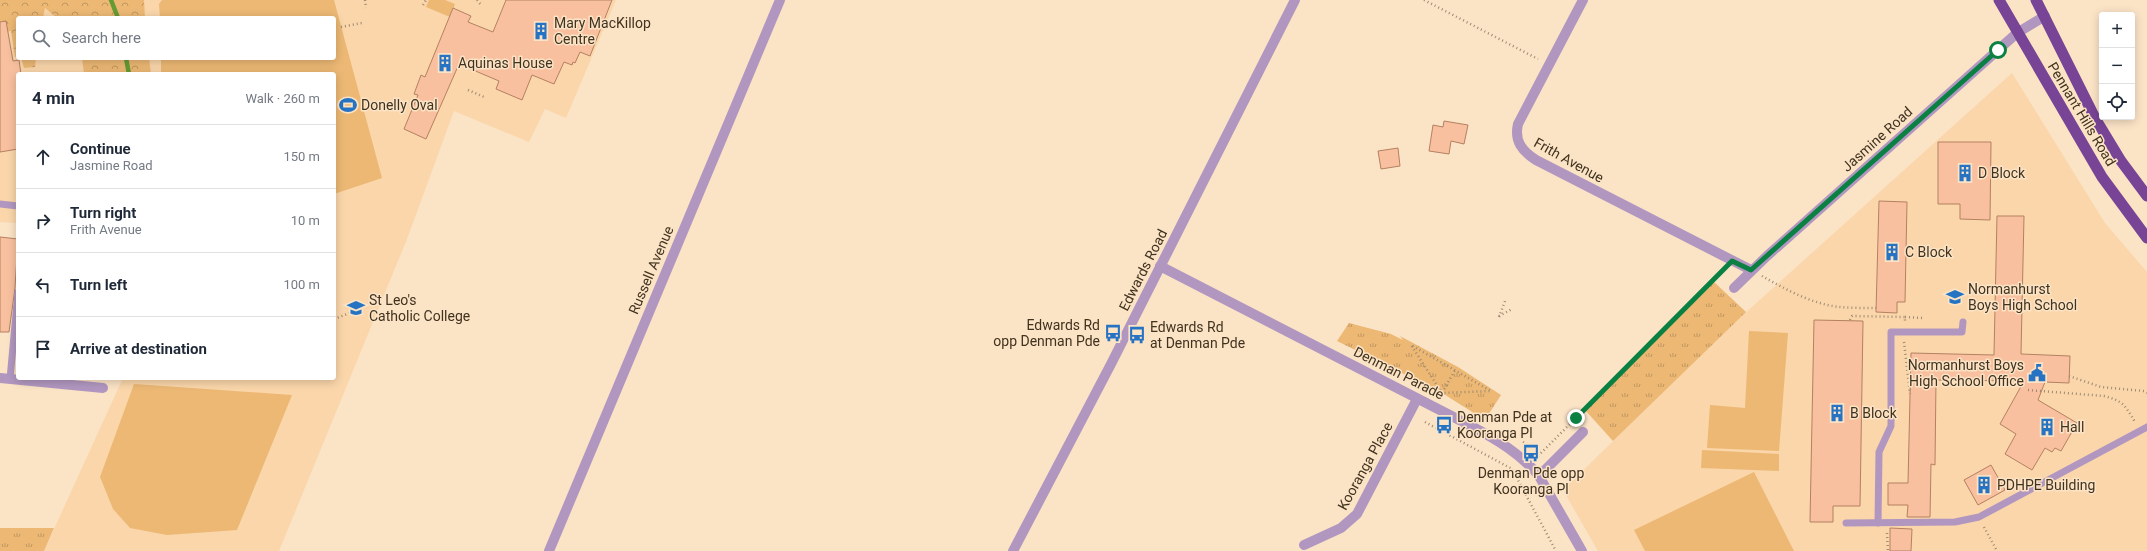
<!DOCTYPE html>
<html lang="en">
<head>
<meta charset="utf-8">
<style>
	:root { --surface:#fff; --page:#f6f6f7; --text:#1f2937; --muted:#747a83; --line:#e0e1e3 }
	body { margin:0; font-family:Roboto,sans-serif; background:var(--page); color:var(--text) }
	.controls { position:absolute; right:12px; top:12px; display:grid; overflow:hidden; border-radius:4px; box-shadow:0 2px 10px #0003 }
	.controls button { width:36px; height:36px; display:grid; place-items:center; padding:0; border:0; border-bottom:1px solid var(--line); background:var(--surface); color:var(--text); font:20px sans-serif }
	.stop { position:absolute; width:12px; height:12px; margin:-9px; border:3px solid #0b8043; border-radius:50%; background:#fff }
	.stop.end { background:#0b8043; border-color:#fff; box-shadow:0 1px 4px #0008 }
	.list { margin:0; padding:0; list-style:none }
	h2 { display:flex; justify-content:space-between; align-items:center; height:52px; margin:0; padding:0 16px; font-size:17px }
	h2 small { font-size:13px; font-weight:400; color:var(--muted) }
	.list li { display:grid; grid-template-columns:26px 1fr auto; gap:12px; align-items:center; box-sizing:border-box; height:64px; padding:0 16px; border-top:1px solid var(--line) }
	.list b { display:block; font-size:15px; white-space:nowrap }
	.list p { margin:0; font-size:13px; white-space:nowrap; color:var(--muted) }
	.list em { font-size:13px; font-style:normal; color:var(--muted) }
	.icon { flex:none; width:22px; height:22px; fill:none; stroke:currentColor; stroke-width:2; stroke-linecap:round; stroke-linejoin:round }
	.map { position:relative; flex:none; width:2147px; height:551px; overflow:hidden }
	.search { position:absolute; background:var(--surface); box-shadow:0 2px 10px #0003; left:16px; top:16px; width:320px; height:44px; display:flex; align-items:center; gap:10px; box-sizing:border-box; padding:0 14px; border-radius:4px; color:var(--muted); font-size:15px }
	.panel { position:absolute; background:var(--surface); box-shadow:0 2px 10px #0003; left:16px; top:72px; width:320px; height:308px; border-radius:4px }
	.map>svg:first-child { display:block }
	.built { fill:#fad6aa; fill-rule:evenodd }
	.grass { fill:url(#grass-tufts) }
	.forest { fill:url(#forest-crowns) }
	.garden { fill:#ecb874 }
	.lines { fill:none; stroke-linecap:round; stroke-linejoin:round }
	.stream { stroke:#669b34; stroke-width:4.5 }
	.building { fill:#f8c09f; stroke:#b48161 }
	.path { stroke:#9e8b72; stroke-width:2.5; stroke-dasharray:1 3; stroke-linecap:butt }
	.service { stroke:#b197c0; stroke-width:7 }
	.minor { stroke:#b197c0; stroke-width:10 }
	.trunk { stroke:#784495; stroke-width:11 }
	.route { stroke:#0b8043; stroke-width:5 }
	.labels { text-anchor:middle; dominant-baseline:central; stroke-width:3; stroke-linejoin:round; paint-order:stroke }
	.poi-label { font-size:14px; fill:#41321e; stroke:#fbe3c6; text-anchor:start }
	.street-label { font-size:14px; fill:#41321e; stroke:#fbe3c6 }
</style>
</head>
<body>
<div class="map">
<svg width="2147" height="551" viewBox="0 0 2147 551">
	<defs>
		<pattern id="grass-tufts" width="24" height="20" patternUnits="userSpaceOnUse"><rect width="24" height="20" fill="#ecb874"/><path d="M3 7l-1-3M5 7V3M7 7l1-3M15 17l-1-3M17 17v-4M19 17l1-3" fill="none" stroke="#c1965f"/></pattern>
		<pattern id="forest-crowns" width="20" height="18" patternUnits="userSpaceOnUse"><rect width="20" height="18" fill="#ecb874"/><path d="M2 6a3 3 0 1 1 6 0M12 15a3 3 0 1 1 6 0" fill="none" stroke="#c1965f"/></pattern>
	</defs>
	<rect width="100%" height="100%" fill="#fbe3c6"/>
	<g class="built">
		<path d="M 46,0 L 616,0 L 566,118 L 545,109 L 529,142 L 454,111 L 407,239 L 279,551 L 44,551 L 123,378 L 334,378 L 334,74 L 18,74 L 18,223 L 0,222 L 0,21 ZM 18,18 L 334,18 L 334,58 L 18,58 Z"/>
		<path d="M 2012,73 L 2105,223 L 2147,272 L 2147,551 L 1598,551 L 1563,490 L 1733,324 Z"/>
	</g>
	<g class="grass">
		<path d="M 1713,281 L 1746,312 L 1613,441 L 1585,410 Z"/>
		<path d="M 1349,323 L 1391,334 L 1403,340 L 1400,336 L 1458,367 L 1501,395 L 1485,420 L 1442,393 L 1337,341 Z"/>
		<path d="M 0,528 L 54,528 L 44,551 L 0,551 Z"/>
	</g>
	<g class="forest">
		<path d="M 0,0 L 144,0 L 145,18 L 57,18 L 45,8 L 43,18 L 18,18 L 18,57 L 15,57 L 11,31 L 0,33 Z"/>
		<path d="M 21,58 L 36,58 L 35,67 L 24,68 Z"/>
		<path d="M 82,58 L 149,58 L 151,74 L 84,74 Z"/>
	</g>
	<g class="garden">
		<path d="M 162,0 L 334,0 L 382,178 L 334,194 L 334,74 L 161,74 L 161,58 L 334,58 L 334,18 L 160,18 L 159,4 Z"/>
		<path d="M 429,0 L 445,0 L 455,4 L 450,17 L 426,7 Z"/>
		<path d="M 1749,331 L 1788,333 L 1779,451 L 1707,448 L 1710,405 L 1745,408 Z"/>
		<path d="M 134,384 L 292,395 L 237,530 L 167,535 L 130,528 L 113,509 L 100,477 Z"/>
		<path d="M 1702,450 L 1779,454 L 1779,471 L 1701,468 Z"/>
		<path d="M 1754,472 L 1794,551 L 1645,551 L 1634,530 Z"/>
	</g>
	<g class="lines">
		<g class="stream">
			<path d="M 111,0 L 118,18"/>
			<path d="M 126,58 L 129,74"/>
		</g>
	</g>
	<g class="building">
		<path d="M 506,0 L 612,0 L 590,56 L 580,52 L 575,63 L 573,62 L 572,65 L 564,62 L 554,84 L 532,75 L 522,100 L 496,89 L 499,81 L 459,64 L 426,139 L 404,129 L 418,95 L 414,94 L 421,75 L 425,77 L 453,8 L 471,16 L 468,22 L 493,32 Z"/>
		<path d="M 6,21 L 13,61 L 19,60 L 21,74 L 18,74 L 18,149 L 0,152 L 0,22 Z"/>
		<path d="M 1444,121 L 1468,125 L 1464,144 L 1451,141 L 1449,154 L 1429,151 L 1433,125 L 1443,127 Z"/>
		<path d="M 1938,142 L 1991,142 L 1990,220 L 1960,219 L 1960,204 L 1938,204 Z"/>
		<path d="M 1398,148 L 1400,166 L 1381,169 L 1378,151 Z"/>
		<path d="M 1879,201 L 1907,202 L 1905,302 L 1897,302 L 1897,313 L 1876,312 Z"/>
		<path d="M 1997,216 L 2024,216 L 2021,354 L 2070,356 L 2069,383 L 2045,382 L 2038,400 L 2077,423 L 2061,451 L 2055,448 L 2052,452 L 2045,448 L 2032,470 L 2005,454 L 2016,434 L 2000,424 L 2024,381 L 1936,380 L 1935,465 L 1931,464 L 1930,517 L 1907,517 L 1908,505 L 1888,505 L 1888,483 L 1908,483 L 1911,353 L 1994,355 Z"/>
		<path d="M 0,237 L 18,239 L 15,288 L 9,332 L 0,332 Z"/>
		<path d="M 1814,320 L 1863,321 L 1860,506 L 1833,506 L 1833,522 L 1810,522 Z"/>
		<path d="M 1991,465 L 2005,490 L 1978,505 L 1964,480 Z"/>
		<path d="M 1890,528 L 1912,529 L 1911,551 L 1890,551 Z"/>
	</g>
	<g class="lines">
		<g class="path">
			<path d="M 365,0 L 366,8"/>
			<path d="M 477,0 L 481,5"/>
			<path d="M 1424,0 L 1538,59"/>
			<path d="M 423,5 L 426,0"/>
			<path d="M 341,27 L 362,23"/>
			<path d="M 468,90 L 484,97"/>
			<path d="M 1762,276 C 1785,289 1812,304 1839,307 C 1851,308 1864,308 1876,308"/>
			<path d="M 1499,316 L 1512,309"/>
			<path d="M 1499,317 L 1505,301"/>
			<path d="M 1905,317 L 1924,318"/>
			<path d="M 334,319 L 355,311"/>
			<path d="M 1850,320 L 1852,316 L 1905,317 L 1905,321"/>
			<path d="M 1904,342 L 1910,394"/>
			<path d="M 2069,376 L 2101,387 L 2144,391 L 2147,393"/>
			<path d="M 2028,390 L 2104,396 C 2123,401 2125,405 2135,422"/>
			<path d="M 1439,397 L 1442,393 L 1411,345 L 1491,391 L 1442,393 L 1455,370"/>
			<path d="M 1425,422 L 1512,469 L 1556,551"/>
			<path d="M 1523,442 L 1534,448 L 1538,456"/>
			<path d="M 1538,456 L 1724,270"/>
			<path d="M 1984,527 L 1997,551"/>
			<path d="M 1887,533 L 1888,551"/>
		</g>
		<g class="service">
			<path d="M 0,204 L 18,206"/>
			<path d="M 10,379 L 18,292"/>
			<path d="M 1846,523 L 1955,522 L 1979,517 L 2147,427"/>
			<path d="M 1878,523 L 1879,452 L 1891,426 L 1891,332 L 1962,332 L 1963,322"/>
		</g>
		<g class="minor">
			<path d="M 1583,0 L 1518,124 C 1514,141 1522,151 1536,160 L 1751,270"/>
			<path d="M 1160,266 L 1471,426 C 1496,439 1521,454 1539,476 L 1582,551"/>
			<path d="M 1734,288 L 1767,256 L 2017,33 L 2045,16"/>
			<path d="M 0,378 L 103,388"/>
			<path d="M 1539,476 L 1583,432"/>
			<path d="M 1304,545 L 1341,528 L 1357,514 L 1417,399"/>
			<path d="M 549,551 L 780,0"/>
			<path d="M 1013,551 L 1111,364 L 1295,0"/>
		</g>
		<g class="trunk">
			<path d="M 1999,0 L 2102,177 L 2147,238"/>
			<path d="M 2036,0 L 2095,118 L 2121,161 L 2147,196"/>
		</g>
	</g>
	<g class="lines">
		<path class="route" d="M 1576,418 L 1732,261 L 1751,270 L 1998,50"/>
	</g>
	<defs>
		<g id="building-bare" transform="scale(1.38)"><path d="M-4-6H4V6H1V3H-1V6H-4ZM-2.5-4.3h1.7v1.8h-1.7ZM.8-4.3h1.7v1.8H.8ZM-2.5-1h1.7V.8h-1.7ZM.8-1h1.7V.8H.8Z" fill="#2573c2" stroke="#fbe3c6" stroke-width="2.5" paint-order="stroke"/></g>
		<g id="stadium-bare" transform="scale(1.38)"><path d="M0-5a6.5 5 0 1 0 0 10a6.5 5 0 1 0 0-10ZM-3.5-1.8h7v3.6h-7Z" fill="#2573c2" stroke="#fbe3c6" stroke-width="2.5" paint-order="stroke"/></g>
		<g id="school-bare" transform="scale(1.38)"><path d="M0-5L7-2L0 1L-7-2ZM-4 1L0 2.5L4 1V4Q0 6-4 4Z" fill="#2573c2" stroke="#fbe3c6" stroke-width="2.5" paint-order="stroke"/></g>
		<g id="bus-bare" transform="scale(1.38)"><path d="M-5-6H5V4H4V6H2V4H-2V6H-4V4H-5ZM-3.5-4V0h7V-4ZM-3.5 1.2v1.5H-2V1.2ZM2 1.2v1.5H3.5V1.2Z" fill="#2573c2" stroke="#fbe3c6" stroke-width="2.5" paint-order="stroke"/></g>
		<g id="civic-bare" transform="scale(1.38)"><path d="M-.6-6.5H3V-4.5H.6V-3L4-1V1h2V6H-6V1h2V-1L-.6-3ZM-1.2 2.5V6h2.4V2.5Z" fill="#2573c2" stroke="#fbe3c6" stroke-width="2.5" paint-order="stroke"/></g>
	</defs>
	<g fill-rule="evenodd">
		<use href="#building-bare" x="541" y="31"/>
		<use href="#building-bare" x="445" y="63"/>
		<use href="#stadium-bare" x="348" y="105"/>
		<use href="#building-bare" x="1965" y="173"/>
		<use href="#building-bare" x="1892" y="252"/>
		<use href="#school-bare" x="1955" y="297"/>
		<use href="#school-bare" x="356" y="308"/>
		<use href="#bus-bare" x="1113" y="333"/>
		<use href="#bus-bare" x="1137" y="335"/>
		<use href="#civic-bare" x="2037" y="373"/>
		<use href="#building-bare" x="1837" y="413"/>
		<use href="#bus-bare" x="1444" y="425"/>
		<use href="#building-bare" x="2047" y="427"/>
		<use href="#bus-bare" x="1531" y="453"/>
		<use href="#building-bare" x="1984" y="485"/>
	</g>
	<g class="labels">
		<g class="poi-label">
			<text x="554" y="23">Mary MacKillop<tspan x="554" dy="16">Centre</tspan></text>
			<text x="458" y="63">Aquinas House</text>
			<text x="361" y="105">Donelly Oval</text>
			<text x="1978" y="173">D Block</text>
			<text x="1905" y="252">C Block</text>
			<text x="1968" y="289">Normanhurst<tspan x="1968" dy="16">Boys High School</tspan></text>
			<text x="369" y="300">St Leo's<tspan x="369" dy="16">Catholic College</tspan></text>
			<text x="1100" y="325" text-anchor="end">Edwards Rd<tspan x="1100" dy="16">opp Denman Pde</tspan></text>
			<text x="1150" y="327">Edwards Rd<tspan x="1150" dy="16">at Denman Pde</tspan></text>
			<text x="2024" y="365" text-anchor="end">Normanhurst Boys<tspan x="2024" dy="16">High School Office</tspan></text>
			<text x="1850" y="413">B Block</text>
			<text x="1457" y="417">Denman Pde at<tspan x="1457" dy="16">Kooranga Pl</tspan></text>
			<text x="2060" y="427">Hall</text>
			<text x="1531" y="473" text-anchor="middle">Denman Pde opp<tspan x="1531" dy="16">Kooranga Pl</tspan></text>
			<text x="1997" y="485">PDHPE Building</text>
		</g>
		<g class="street-label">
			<text transform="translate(2082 114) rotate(59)">Pennant Hills Road</text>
			<text transform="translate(1877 139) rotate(-42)">Jasmine Road</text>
			<text transform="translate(1569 160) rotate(29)">Frith Avenue</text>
			<text transform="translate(651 270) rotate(-67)">Russell Avenue</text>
			<text transform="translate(1143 270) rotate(-63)">Edwards Road</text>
			<text transform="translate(1399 373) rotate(27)">Denman Parade</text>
			<text transform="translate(1365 466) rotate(-61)">Kooranga Place</text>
		</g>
	</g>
</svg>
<div class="controls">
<button>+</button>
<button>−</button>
<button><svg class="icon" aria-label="locate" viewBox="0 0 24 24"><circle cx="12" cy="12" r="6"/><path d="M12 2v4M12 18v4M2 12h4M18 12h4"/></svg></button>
</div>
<div class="stop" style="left:1998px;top:50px"></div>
<div class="stop end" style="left:1576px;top:418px"></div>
<div class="search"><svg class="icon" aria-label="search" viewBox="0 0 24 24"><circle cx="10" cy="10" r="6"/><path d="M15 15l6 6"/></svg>Search here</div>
<section class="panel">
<h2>4 min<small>Walk · 260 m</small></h2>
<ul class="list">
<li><svg class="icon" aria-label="ahead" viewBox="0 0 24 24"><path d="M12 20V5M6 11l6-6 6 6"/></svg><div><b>Continue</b><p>Jasmine Road</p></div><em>150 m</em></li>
<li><svg class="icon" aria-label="right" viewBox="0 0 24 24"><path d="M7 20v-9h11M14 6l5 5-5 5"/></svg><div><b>Turn right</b><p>Frith Avenue</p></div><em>10 m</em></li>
<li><svg class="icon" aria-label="left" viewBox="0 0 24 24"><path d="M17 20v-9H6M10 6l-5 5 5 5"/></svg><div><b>Turn left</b></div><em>100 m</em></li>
<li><svg class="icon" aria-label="arrive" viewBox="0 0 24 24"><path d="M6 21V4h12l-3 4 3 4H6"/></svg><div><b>Arrive at destination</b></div></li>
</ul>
</section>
</div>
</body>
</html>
